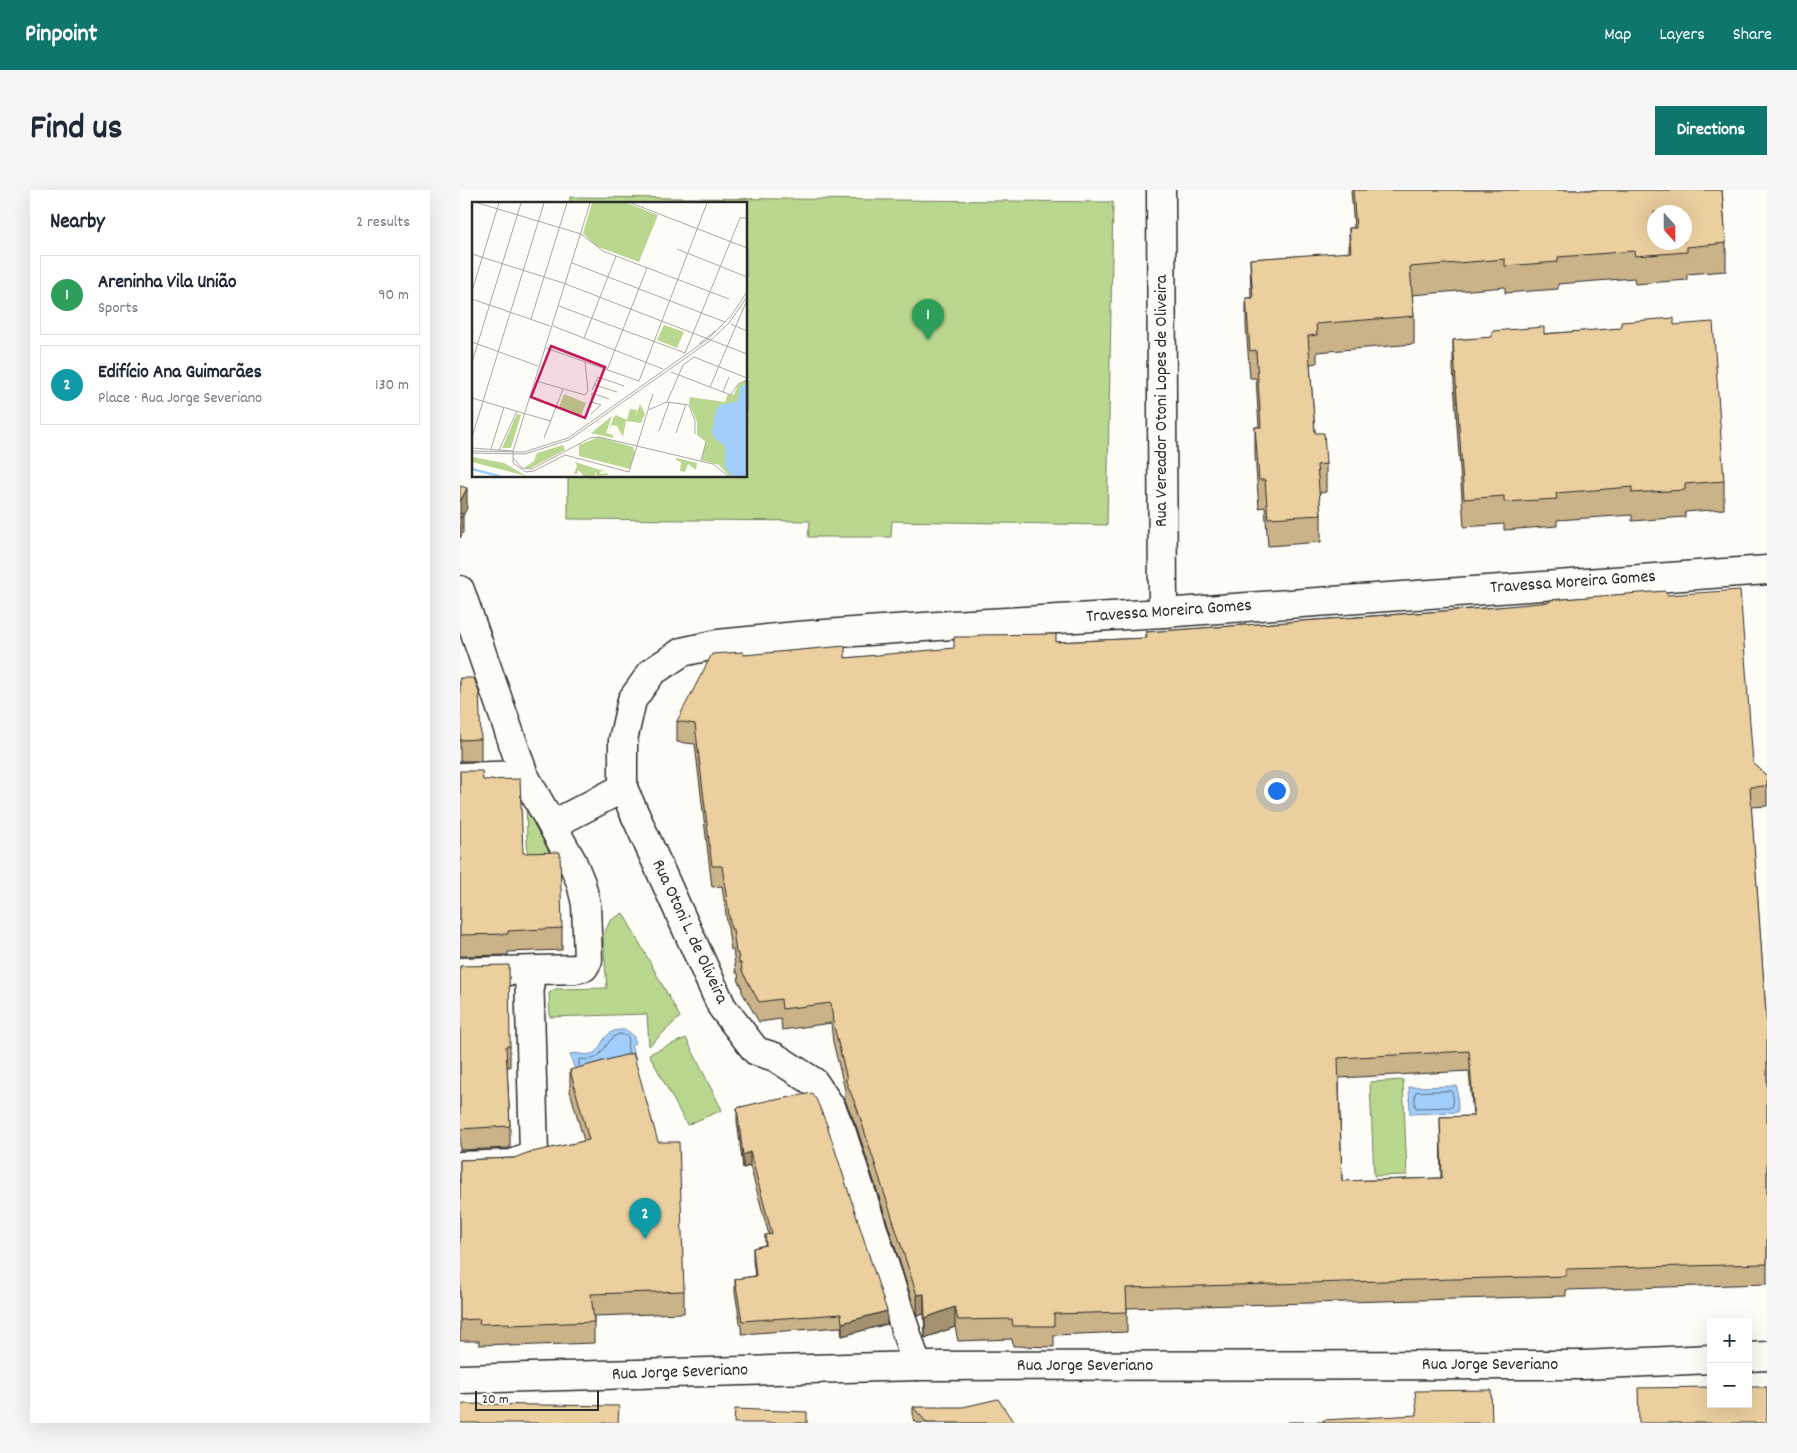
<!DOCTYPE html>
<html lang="en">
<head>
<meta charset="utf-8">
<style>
	:root { --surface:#fff; --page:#f6f6f7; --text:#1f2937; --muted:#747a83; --line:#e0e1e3; --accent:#0f766e }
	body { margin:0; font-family:Dekko,sans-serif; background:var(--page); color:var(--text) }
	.controls { position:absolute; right:15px; bottom:15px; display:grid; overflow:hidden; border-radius:0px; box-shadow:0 5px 20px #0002 }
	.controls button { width:45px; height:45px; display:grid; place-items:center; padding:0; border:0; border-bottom:1px solid var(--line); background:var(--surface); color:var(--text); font:25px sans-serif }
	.compass { position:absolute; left:1187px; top:15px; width:45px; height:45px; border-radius:50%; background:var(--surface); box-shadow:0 5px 20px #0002; rotate:159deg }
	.scale { position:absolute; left:15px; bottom:12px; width:124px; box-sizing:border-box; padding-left:5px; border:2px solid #2b2b2b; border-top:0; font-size:14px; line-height:18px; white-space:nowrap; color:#2b2b2b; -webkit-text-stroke:4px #fdfcf7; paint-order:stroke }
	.you { position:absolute; left:816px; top:600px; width:18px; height:18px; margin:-12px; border:4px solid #fff; border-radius:50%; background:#1a73e8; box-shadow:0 0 0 8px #1a73e833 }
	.badge { display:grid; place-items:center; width:32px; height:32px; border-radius:50%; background:var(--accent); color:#fff; font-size:16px; font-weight:700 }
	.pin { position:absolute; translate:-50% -41px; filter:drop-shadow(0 1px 2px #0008) }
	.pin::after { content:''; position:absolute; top:26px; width:18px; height:15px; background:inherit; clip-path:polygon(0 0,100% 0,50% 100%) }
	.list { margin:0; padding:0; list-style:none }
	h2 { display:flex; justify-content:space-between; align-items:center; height:65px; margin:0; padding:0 20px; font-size:21px }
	h2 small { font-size:16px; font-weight:400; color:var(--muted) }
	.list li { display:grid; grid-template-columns:32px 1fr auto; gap:15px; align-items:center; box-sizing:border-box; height:80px; margin:0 10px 10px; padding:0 10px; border:1px solid var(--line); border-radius:0px }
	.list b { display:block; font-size:19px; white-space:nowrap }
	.list p { margin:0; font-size:16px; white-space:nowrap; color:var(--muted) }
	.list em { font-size:16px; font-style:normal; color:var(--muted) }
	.map { position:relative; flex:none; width:1307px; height:1233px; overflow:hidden; border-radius:0px }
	header { display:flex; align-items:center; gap:30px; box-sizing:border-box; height:70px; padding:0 25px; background:var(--accent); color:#fff }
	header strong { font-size:24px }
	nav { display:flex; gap:28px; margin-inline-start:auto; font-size:18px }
	.intro { display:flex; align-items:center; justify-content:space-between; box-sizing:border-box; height:120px; padding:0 30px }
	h1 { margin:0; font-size:35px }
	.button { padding:12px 22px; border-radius:0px; background:var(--accent); color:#fff; font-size:18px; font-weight:700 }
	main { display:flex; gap:30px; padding:0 30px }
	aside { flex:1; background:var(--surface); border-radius:0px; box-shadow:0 5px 20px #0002 }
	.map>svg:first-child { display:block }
	.green { fill:#bad78f; stroke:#72815d }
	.water { fill:#a1cefb; stroke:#728da8 }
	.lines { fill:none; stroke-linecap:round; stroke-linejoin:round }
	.shore { stroke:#5a6c7e; stroke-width:1 }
	.minor-casing { stroke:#2b2b2b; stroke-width:31 }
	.minor { stroke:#fdfcf7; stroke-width:28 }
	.wall { fill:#cab289; stroke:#2b2b2b; fill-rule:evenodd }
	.shaded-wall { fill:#a4916f; stroke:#2b2b2b }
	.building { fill:#ebcf9f; stroke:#2b2b2b; fill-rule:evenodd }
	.labels { text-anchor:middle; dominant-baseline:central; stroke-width:4.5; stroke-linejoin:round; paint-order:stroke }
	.street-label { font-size:18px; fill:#2b2b2b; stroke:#fdfcf7 }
	.inset-river { fill:none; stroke:#a1cefb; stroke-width:2.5 }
	.inset-road { fill:none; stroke:#a9a8a5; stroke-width:1 }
	.view { fill:#c2185b; fill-opacity:0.15; stroke:#c2185b; stroke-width:2.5 }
	.inset-edge { fill:none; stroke:#2b2b2b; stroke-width:2.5 }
</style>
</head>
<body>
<header>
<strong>Pinpoint</strong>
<nav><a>Map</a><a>Layers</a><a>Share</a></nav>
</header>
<div class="intro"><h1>Find us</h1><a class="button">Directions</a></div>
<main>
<aside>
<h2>Nearby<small>2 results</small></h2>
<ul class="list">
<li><span class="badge" style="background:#2e9e5b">1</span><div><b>Areninha Vila União</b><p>Sports</p></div><em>90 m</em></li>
<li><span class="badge" style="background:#0f9aa8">2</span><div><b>Edifício Ana Guimarães</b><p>Place · Rua Jorge Severiano</p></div><em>130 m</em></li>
</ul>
</aside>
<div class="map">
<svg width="1307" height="1233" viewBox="0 0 1307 1233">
	<rect width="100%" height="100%" fill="#fdfcf7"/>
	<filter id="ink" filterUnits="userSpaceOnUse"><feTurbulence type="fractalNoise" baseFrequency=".02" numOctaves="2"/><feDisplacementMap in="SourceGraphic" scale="10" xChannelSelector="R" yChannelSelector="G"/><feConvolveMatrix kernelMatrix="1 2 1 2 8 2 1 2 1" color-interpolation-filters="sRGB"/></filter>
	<g filter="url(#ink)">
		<g class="green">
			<path d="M 110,7 L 653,12 L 647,335 L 432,331 L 431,347 L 348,347 L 350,331 L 108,329 L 108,286 L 286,286 L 286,14 L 110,14 Z"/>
			<path d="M 66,615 L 88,660 L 105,681 L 68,683 Z"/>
			<path d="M 163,723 L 220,827 L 189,856 L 187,824 L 90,827 L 89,803 L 95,799 L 147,798 L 143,746 L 150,731 Z"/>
			<path d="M 226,848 L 262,920 L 227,935 L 189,864 Z"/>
			<path d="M 943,890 L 947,985 L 914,986 L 910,892 Z"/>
		</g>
		<g class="water">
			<path d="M 165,840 C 172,842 173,846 176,852 L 171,856 L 177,870 L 117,887 L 110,864 C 118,862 124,866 131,864 C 144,861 140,838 165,840 Z"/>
			<path d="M 997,896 L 998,922 L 950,924 L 949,897 Z"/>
		</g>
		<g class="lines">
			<g class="shore">
				<path d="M 119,876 L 119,869 C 124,869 129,871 135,868 C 146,863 152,834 169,848 L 167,856 L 169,863"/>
				<path d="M 991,901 C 994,904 994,914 992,917 L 957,918 L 955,917 L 955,904 L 956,902 Z"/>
			</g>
			<g class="minor-casing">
				<g id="minor">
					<path d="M 701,0 L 703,423"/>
					<path d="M 0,400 L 64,585"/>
					<path d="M 0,587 L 64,585 L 112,671 L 121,693 L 126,714 L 128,770 L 124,777 L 116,779 L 0,782"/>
					<path d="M 92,635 L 163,598"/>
					<path d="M 0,976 L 53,974 L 74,963 L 69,781"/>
					<path d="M 1288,1167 L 1307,1166"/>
					<path d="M 457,1176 L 382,943 L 371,917 L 354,892 L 315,867 L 296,861 L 262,817 L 163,598 L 163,550 L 172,510 L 192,482 L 222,462 L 258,454 L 337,446 L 492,435 L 703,423 L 1307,380"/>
					<path d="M 0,1189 L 457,1176 L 1123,1175 L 1251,1169"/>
				</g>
			</g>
			<use href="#minor" class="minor"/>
		</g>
		<g class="wall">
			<path d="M 891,0 L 1262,0 L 1266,53 L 1266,81 L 1227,84 L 1227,90 L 1175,94 L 1174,88 L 1098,94 L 1098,99 L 1045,103 L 1045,97 L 952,105 L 954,126 L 954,154 L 857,162 L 857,173 L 850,174 L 855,243 L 866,274 L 866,302 L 859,303 L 861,325 L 861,352 L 808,356 L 805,317 L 799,318 L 795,265 L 795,237 L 799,237 L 796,188 L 790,188 L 786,136 L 786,108 L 791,108 L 790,69 L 889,63 L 889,38 L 894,38 Z"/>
			<path d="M 1214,135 L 1264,291 L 1264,319 L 1225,322 L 1225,327 L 1172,331 L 1172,325 L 1097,330 L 1097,336 L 1044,340 L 1044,334 L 1004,337 L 993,178 L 993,150 Z"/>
			<path d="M 1207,405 L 1293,573 L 1307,586 L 1307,616 L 1291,617 L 1307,838 L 1307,1094 L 1106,1100 L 1106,1106 L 667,1118 L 667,1142 L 594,1145 L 594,1157 L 553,1156 L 552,1149 L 498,1151 L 495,1137 L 465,1148 L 464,1124 L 457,1126 L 397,938 L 385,910 L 385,900 L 373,852 L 371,833 L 322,840 L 321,829 L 299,832 L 282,802 L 281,794 L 279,794 L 278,783 L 276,783 L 273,759 L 271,760 L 262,696 L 252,697 L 235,554 L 217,552 L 217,531 L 284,465 L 385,468 L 596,452 L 686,448 L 686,442 ZM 1009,881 L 1013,926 L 980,927 L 981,988 L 882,991 L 879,888 Z"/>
			<path d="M 0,488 L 21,549 L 21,571 L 0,571 Z"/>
			<path d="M 0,581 L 23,590 L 63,663 L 102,738 L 102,760 L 48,762 L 48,765 L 0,766 Z"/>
			<path d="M 0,776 L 50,856 L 50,877 L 47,877 L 50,936 L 50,958 L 0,960 Z"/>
			<path d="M 110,880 L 224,1101 L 224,1123 L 134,1126 L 134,1153 L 49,1156 L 49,1154 L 19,1155 L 19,1151 L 0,1151 L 0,970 L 54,968 L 124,951 L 110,901 Z"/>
			<path d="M 315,910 L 427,1134 L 382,1146 L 381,1137 L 282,1144 L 275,1102 L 275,1089 L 295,1086 L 293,1071 L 293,1058 L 305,1055 L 305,1045 L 309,1045 L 290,976 L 283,978 L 277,931 L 277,918 Z"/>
			<path d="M 453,1217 L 554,1233 L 457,1233 L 453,1229 Z"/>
		</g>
		<g class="shaded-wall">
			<path d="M 7,298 L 7,318 L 3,326 L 3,343 L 0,348 L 0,312 Z"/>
			<path d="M 290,962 L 290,976 L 283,978 L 283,965 Z"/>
			<path d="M 464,1104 L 464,1124 L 457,1126 L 457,1105 Z"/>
			<path d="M 495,1117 L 495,1137 L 465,1148 L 465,1128 Z"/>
			<path d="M 427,1121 L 427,1134 L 382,1146 L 382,1133 Z"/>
		</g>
		<g class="building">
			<path d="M 893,0 L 1262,0 L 1266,53 L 1227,57 L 1227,62 L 1175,66 L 1174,61 L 1098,67 L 1098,72 L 1045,76 L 1045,69 L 950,77 L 954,126 L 856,134 L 857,145 L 848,146 L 855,243 L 864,243 L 866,274 L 857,275 L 861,325 L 808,328 L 805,290 L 799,290 L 795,237 L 801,237 L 796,160 L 790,161 L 786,108 L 793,108 L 790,69 L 891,62 L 889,38 L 896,38 ZM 1194,22 L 1224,22 L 1224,52 L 1194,52 Z"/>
			<path d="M 1214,128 L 1214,135 L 1253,132 L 1264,291 L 1225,294 L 1225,300 L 1172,303 L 1172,297 L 1096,303 L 1097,309 L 1044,312 L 1044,306 L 1004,309 L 993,150 L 1032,147 L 1032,141 L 1084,137 L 1084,144 L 1161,138 L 1161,132 Z"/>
			<path d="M 0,296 L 7,298 L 0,312 Z"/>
			<path d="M 0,323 L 3,324 L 0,329 Z"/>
			<path d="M 1280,400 L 1293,573 L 1307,586 L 1307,596 L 1290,597 L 1307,838 L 1307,1074 L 1106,1079 L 1106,1086 L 666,1098 L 667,1122 L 594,1124 L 594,1136 L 553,1136 L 552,1129 L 498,1130 L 495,1117 L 465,1128 L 464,1104 L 457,1105 L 397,918 L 385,889 L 387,889 L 373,832 L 371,813 L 322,819 L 321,809 L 299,812 L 282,781 L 281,773 L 279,773 L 278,763 L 276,763 L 273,739 L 271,739 L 262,676 L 252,676 L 235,534 L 217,531 L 252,464 L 283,462 L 284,465 L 385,456 L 385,468 L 494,458 L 494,447 L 518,447 L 518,445 L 596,444 L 596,452 L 687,448 L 686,442 L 1027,418 L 1090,412 L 1090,410 L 1205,401 L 1207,405 ZM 1009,861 L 1014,926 L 980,927 L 982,988 L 882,991 L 878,868 Z"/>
			<path d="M 0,488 L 14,488 L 19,502 L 21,549 L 0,550 Z"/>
			<path d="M 0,581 L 22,581 L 23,590 L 60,589 L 63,663 L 100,662 L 102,738 L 48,741 L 48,744 L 0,745 Z"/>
			<path d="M 49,775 L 50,856 L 46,856 L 50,936 L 0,939 L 0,776 Z"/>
			<path d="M 173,863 L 198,952 L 219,952 L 224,1101 L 131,1104 L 134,1132 L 49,1135 L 49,1133 L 19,1134 L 20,1129 L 0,1130 L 0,970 L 54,968 L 67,963 L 129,950 L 110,880 Z"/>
			<path d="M 352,903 L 357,911 L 367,935 L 427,1121 L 382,1133 L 381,1124 L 282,1131 L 275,1089 L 296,1086 L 293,1058 L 306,1055 L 305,1045 L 312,1044 L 290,962 L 283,965 L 277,918 L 314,909 L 315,910 Z"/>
			<path d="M 1251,1197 L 1251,1214 L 1288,1214 L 1288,1197 L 1307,1197 L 1307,1233 L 1179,1233 L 1178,1198 Z"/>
			<path d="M 1031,1200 L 1032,1233 L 828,1233 L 828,1232 L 864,1232 L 863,1230 L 957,1225 L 955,1201 Z"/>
			<path d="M 538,1209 L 554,1233 L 467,1233 L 453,1217 L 503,1217 Z"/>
			<path d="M 3,1214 L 159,1216 L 158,1233 L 0,1233 L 0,1218 Z"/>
			<path d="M 275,1219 L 347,1222 L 347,1233 L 274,1233 Z"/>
		</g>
	</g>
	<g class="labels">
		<g class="street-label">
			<text transform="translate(702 211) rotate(-90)">Rua Vereador Otoni Lopes de Oliveira</text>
			<text transform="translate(1113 393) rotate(-4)">Travessa Moreira Gomes</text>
			<text transform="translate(709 422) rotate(-4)">Travessa Moreira Gomes</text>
			<text transform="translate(229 742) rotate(65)">Rua Otoni L. de Oliveira</text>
			<text x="1030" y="1175">Rua Jorge Severiano</text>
			<text x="625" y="1176">Rua Jorge Severiano</text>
			<text transform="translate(220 1183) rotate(-2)">Rua Jorge Severiano</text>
		</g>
	</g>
	<g transform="translate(12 12)">
		<rect width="275" height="275" fill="#fdfcf7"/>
		<path d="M 120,1 L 155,1 L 186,13 L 167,60 L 124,44 L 111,31 ZM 192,123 L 212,130 L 205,146 L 185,138 ZM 275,177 L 275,274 L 257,274 L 247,263 L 229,258 L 234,240 L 225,233 L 225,220 L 217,201 L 218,195 L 253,200 L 256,192 L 262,193 L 266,183 ZM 92,192 L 114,201 L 109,214 L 87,205 ZM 168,202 L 173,212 L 169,221 L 154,219 L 151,235 L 145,224 L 140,223 L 137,230 L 141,216 L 144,213 L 155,218 L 158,207 L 165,208 L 163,216 ZM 45,212 L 49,213 L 39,246 L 30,246 ZM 140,214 L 134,231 L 141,233 L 141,236 L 119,231 ZM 127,235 L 161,245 L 163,250 L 158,267 L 107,254 L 107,243 ZM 91,243 L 93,248 L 59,266 L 52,266 L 62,259 L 65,251 ZM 0,255 L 32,261 L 54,274 L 0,260 ZM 204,256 L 225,261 L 224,268 L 216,262 L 213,270 L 208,269 L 209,260 L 204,258 ZM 103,260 L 135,270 L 129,269 L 128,272 L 135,271 L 136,273 L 125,274 L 123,270 L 123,274 L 112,274 L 106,268 L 105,272 L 102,272 L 105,264 Z" fill="#bad78f"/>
		<path d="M 269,183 L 275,183 L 275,274 L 260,274 L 253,265 L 253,244 L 242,236 L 240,230 L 244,207 L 250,202 L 265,200 Z" fill="#a1cefb"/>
		<path class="inset-river" d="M 0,267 L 27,274"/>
		<path class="inset-road" d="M 6,1 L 109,32 L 131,49 L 257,97M 159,1 L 275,46M 205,47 L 275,75M 0,52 L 91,81 L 275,152M 100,61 L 253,120M 0,89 L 27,1M 0,97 L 78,124M 87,104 L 213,151 L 268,16 L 275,16M 59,117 L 95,1M 259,122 L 275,129M 81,124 L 191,167M 112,136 L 144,54M 0,140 L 66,164M 227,142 L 243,129M 74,146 L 167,179 L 235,1M 0,160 L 49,1M 135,168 L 175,66M 199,170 L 259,193 L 266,182 L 275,178M 64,179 L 113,193 L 116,189 L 113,160M 123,183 L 145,190M 238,185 L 275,98M 120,188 L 126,175 L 152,184M 251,190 L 257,175M 120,191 L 137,197M 0,196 L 54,212M 195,200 L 217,203 L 223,219 L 223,232M 176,207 L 181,192M 54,212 L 79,219M 119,212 L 129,203 L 120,200 L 120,191M 187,229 L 197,201M 204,231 L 214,202M 0,235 L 72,1M 72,236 L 91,187M 0,246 L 41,249M 19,247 L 32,205M 27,248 L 45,209M 0,249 L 52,250 L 96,236 L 236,137 L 259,114 L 275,90M 41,249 L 41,261 L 54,270 L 62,269 L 93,253 L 157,270 L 176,208 L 195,200 L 211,163 L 222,155 L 275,176M 41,249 L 118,1M 0,251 L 53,252 L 97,238 L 239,138 L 257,121 L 275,95M 41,256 L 50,266 L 60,267 L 118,236 L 127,235 L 241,262 L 256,274M 229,259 L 234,240"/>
		<path class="view" d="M 79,144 L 133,165 L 113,216 L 59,195 Z"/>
		<rect width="275" height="275" class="inset-edge"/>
	</g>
</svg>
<div class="controls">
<button>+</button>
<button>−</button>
</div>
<svg class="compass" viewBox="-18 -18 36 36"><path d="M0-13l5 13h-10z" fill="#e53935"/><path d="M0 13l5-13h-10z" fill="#747a83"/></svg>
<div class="scale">20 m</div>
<div class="you"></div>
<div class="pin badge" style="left:468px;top:150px;background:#2e9e5b">1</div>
<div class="pin badge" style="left:185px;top:1049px;background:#0f9aa8">2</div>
</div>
</main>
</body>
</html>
